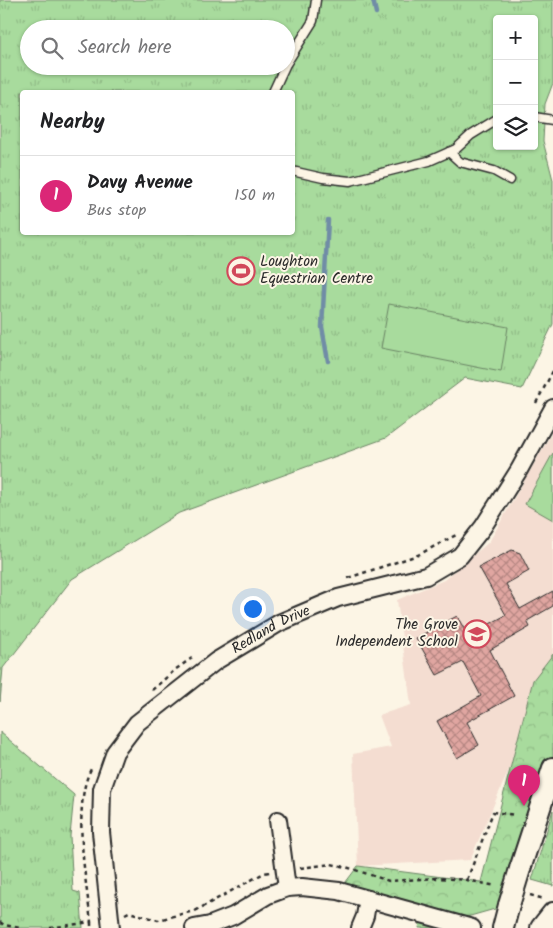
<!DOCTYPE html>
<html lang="en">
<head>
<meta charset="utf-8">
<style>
	:root { --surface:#fff; --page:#f2f2f2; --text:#202124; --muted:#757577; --line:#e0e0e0; --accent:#db2777 }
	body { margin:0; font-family:Kalam,sans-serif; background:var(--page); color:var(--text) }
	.controls { position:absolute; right:15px; top:15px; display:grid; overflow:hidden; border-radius:5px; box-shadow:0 1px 4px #0004 }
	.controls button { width:45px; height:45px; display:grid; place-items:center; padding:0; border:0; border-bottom:1px solid var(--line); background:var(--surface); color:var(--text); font:25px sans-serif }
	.you { position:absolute; left:252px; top:608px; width:18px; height:18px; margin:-12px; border:4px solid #fff; border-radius:50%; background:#1a73e8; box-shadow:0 0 0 8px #1a73e833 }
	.badge { display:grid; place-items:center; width:32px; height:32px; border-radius:50%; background:var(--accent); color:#fff; font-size:16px; font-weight:700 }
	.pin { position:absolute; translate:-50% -41px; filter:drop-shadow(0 1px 2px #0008) }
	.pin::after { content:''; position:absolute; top:26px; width:18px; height:15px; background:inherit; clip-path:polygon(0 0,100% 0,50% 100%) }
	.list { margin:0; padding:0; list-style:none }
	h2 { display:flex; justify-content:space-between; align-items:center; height:65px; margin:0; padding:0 20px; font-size:21px }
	h2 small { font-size:16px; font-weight:400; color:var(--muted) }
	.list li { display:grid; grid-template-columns:32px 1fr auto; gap:15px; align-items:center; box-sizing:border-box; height:80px; padding:0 20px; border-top:1px solid var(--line) }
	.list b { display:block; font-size:19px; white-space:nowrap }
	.list p { margin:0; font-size:16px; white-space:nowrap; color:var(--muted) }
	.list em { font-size:16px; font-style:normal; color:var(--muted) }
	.icon { flex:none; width:28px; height:28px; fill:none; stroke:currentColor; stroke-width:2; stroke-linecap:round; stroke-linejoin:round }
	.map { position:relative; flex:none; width:553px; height:928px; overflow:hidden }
	.search { position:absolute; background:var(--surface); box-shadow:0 1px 4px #0004; left:20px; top:20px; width:275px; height:55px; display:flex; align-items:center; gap:12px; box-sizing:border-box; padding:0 18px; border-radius:28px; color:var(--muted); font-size:19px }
	.panel { position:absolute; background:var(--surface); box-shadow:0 1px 4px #0004; left:20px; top:90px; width:275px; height:145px; border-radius:5px }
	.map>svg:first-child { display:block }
	.built { fill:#f4ddd1 }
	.grass { fill:url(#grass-tufts); stroke:#6a8364; fill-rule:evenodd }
	.forest { fill:url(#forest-crowns); stroke:#6a8364 }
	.pitch { fill:#a8db9d; stroke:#6a8364 }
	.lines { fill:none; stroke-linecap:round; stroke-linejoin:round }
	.stream { stroke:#6f8ca6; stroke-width:4.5 }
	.building { fill:url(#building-cross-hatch); stroke:#2b2b2b }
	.service-casing { stroke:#2b2b2b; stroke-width:11 }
	.minor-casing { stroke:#2b2b2b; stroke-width:20 }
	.tertiary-casing { stroke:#2b2b2b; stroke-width:24 }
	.path { stroke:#2b2b2b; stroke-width:2.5; stroke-dasharray:4 4; stroke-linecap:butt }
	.service { stroke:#fcf5e5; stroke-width:8 }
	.minor { stroke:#fcf5e5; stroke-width:16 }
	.tertiary { stroke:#fcf5e5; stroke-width:20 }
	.tertiary-bridge-casing { stroke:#2b2b2b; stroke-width:24; stroke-linecap:butt }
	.tertiary-bridge { stroke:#fcf5e5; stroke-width:20 }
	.labels { text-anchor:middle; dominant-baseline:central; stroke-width:4; stroke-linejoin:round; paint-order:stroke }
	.poi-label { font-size:15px; fill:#2b2b2b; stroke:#fcf5e5; text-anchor:start }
	.street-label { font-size:15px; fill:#2b2b2b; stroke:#fcf5e5 }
</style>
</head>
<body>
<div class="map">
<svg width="553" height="928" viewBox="0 0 553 928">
	<defs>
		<pattern id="grass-tufts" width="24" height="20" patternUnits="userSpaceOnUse" patternTransform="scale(1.25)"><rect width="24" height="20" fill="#a8db9d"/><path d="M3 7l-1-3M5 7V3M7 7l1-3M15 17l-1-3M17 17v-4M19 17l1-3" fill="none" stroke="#91bc87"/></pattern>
		<pattern id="forest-crowns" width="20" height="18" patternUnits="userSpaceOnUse" patternTransform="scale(1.25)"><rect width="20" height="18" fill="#a8db9d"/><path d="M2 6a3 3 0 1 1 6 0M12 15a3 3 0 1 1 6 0" fill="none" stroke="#91bc87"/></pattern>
		<pattern id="building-cross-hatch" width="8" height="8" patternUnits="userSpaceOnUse" patternTransform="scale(1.25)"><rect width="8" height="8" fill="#e0a6a1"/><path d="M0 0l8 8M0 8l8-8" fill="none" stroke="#b68783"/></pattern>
	</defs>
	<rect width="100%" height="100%" fill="#fcf5e5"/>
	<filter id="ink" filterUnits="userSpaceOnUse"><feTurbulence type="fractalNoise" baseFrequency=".02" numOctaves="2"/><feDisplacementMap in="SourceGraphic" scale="10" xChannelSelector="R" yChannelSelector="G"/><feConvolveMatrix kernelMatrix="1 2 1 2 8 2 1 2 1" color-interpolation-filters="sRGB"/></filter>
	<g filter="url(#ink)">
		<path class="built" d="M 553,431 L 553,667 L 470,860 L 358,866 L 353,754 L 391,747 L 379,715 L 411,705 L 397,600 L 444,580 L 489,542 Z"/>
		<g class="grass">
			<path d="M 0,0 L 553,0 L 553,83 L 545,104 L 543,141 L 553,180 L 553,324 L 522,389 L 465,378 L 386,438 L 179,513 L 72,579 L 3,668 L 0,702 ZM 497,19 L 534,19 L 534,146 L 497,146 ZM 29,29 L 286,29 L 286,66 L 29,66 ZM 22,92 L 292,92 L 292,232 L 22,232 Z"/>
			<path d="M 0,732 L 74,795 L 70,836 L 73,891 L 80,893 L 83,928 L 0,928 Z"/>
			<path d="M 553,810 L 553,886 L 532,880 Z"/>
		</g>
		<path class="forest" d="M 553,654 L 553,770 L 509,905 L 449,922 L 433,918 L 436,928 L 419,928 L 422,915 L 339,891 L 358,866 L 481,882 L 533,680 Z"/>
		<g class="pitch">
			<path d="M 389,304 L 508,327 L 501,372 L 381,348 Z"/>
			<path d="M 553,453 L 553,520 L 525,504 Z"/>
		</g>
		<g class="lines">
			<g class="stream">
				<path d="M 373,0 L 376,13"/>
				<path d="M 328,220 L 322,327 L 328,361"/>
			</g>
		</g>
		<path class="building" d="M 512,550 L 520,553 L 529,571 L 506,584 L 520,609 L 553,591 L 553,606 L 527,621 L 530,627 L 490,650 L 514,696 L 467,722 L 479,745 L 457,758 L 437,721 L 481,696 L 463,662 L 437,675 L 416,638 L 457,616 L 468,636 L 506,615 L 479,567 Z"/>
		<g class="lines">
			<g class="service-casing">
				<g id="service">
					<path d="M 286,64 L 313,21 L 316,0"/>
					<path d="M 273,92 L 285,66"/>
					<path d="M 534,117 L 553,120"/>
					<path d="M 449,152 L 460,162 L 494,171 L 510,180"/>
					<path d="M 292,171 L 323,178 L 350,181 L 429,161 L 456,149 L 471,135 L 497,119"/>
				</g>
			</g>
			<g class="minor-casing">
				<g id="minor">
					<path d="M 278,820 L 287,888"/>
					<path id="s1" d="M 111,928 L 101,832 L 102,789 L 115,752 L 137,723 L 216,661 L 279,623 L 338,598 L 426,576 L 460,556 L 483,527 L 519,470 L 553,408"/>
					<path d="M 194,928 L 210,925 L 233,916 L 268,895 L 287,888 L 302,887 L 339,891 L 472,928"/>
					<path d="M 360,928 L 365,916 L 368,899"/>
				</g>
			</g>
			<g class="tertiary-casing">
				<g id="tertiary">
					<path d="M 520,869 L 553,768"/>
					<path d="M 503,928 L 509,905"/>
					<path d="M 541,928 L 553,913"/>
				</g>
			</g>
			<g class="path">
				<path d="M 536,403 L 553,371"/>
				<path d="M 348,578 L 418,555 L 456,535"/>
				<path d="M 152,690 L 176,669 L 192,658"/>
				<path d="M 300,868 L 331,864 L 346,867 L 389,881 L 439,878 L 467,880 L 496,886"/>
				<path d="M 467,880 L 493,812 L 515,815"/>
				<path d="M 530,895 L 544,899"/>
				<path d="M 195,911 L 264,873 L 270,872"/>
				<path d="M 125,914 L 129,912 L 158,920 L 190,912"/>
				<path d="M 0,922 L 4,925 L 21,928"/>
				<path d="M 91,922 L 91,928"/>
				<path d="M 50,928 L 91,922 C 86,881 72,805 91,769"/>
			</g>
			<use href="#service" class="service"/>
			<use href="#minor" class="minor"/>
			<use href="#tertiary" class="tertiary"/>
			<g class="tertiary-bridge-casing">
				<path id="tertiary-bridge" d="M 509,905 L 520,869"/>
			</g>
			<use href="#tertiary-bridge" class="tertiary-bridge"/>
		</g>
	</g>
	<defs>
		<g id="stadium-ring" transform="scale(1.4375)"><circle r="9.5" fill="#fcf5e5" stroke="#d1495b" stroke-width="1.5"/><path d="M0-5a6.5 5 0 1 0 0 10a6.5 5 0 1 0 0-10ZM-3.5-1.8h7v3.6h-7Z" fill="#d1495b"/></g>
		<g id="school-ring" transform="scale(1.4375)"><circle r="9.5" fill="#fcf5e5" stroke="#d1495b" stroke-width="1.5"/><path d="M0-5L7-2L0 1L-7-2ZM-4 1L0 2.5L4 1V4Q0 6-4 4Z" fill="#d1495b"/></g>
	</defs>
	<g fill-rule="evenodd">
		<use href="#stadium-ring" x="241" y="271"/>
		<use href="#school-ring" x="477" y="634"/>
	</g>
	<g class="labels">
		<g class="poi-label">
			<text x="260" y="262">Loughton<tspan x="260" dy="17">Equestrian Centre</tspan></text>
			<text x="458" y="625" text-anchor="end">The Grove<tspan x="458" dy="17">Independent School</tspan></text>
		</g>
		<g class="street-label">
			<text stroke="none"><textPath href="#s1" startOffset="379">Redland Drive</textPath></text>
		</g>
	</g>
</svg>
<div class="controls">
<button>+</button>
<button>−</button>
<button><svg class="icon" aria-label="layers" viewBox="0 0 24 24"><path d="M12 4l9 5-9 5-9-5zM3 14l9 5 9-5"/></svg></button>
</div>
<div class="you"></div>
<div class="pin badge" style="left:524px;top:806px">1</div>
<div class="search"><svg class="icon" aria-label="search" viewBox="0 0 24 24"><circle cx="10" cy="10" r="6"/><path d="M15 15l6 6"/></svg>Search here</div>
<section class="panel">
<h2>Nearby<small></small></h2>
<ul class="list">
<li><span class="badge">1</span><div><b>Davy Avenue</b><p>Bus stop</p></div><em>150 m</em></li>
</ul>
</section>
</div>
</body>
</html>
